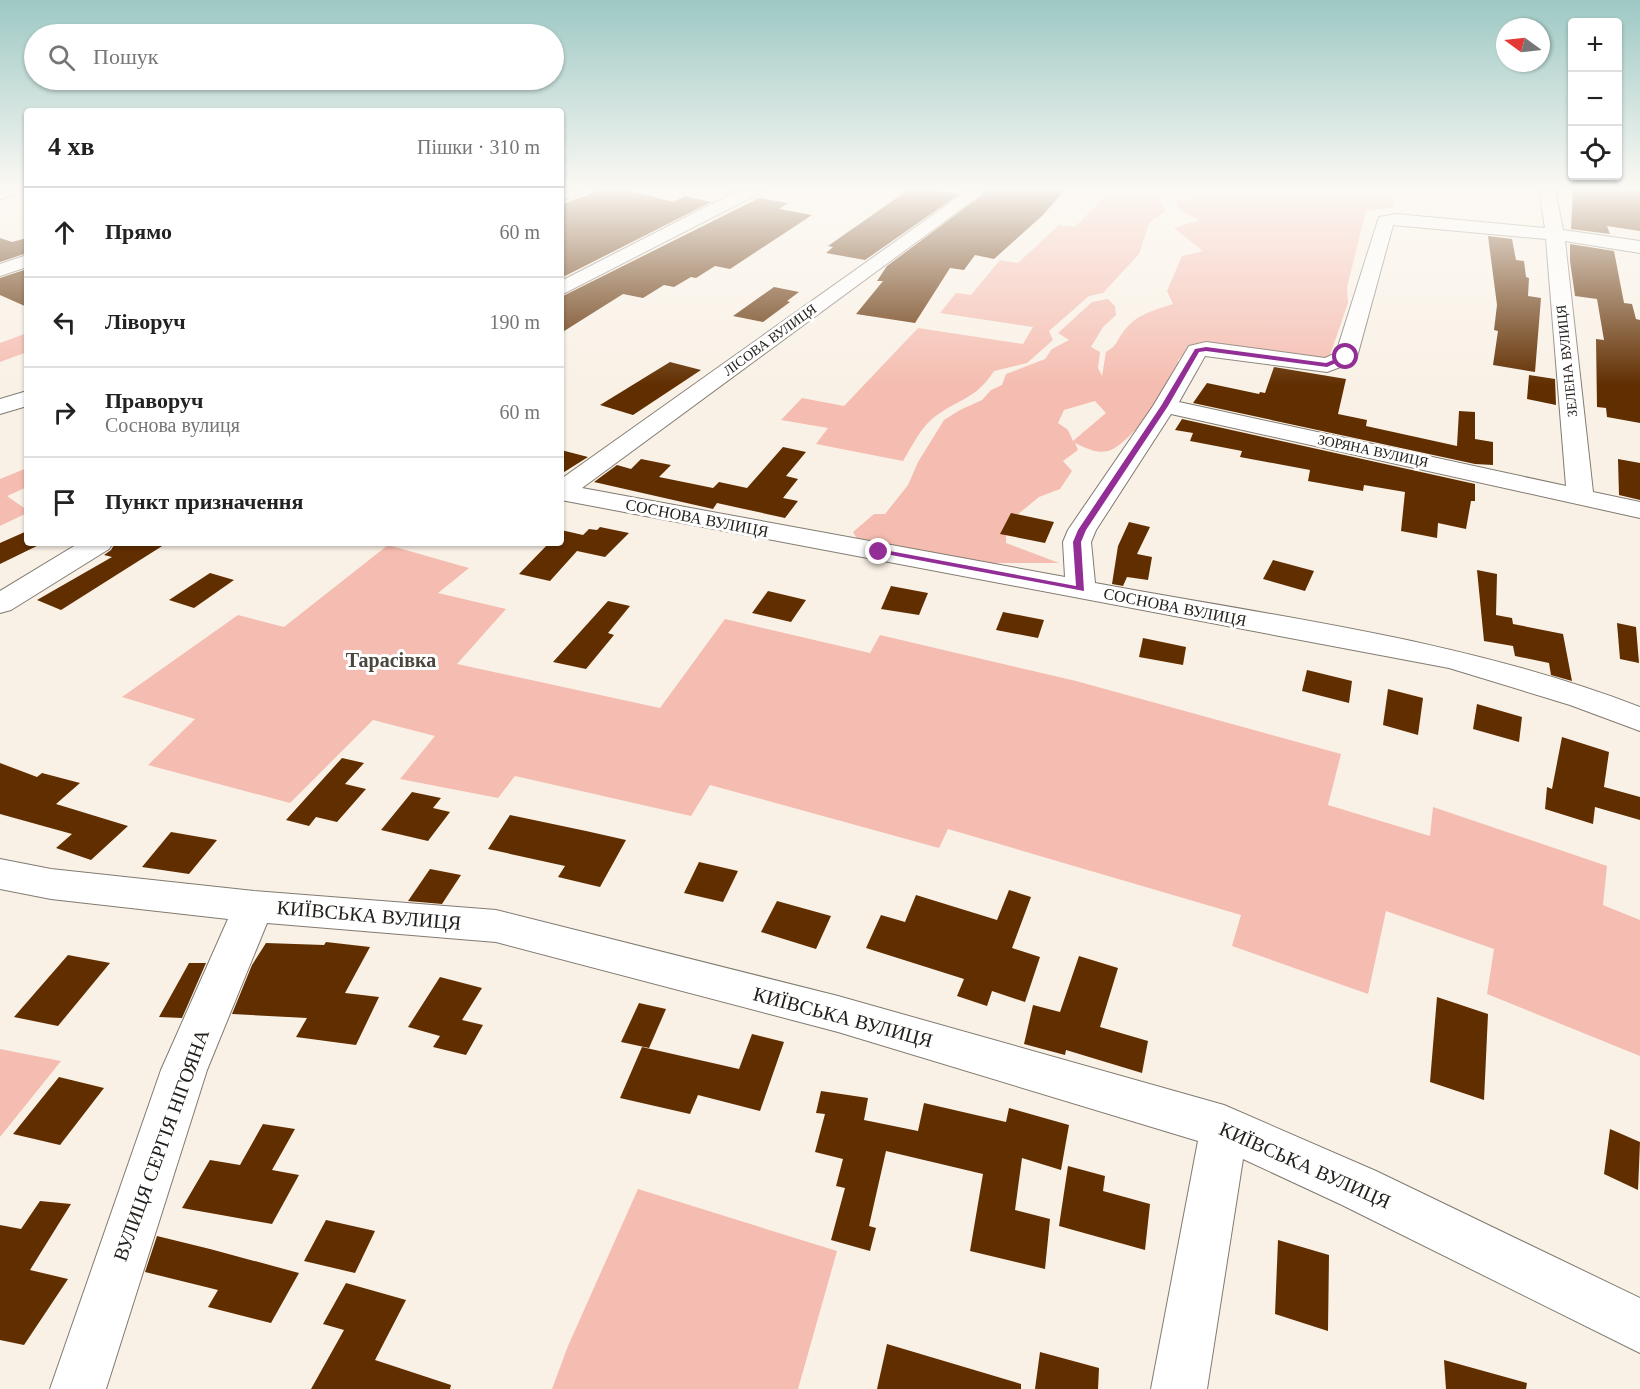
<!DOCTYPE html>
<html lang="uk">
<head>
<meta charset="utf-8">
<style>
	:root { --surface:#fff; --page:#f6f6f6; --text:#222; --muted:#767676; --line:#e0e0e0 }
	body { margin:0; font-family:Georgia,serif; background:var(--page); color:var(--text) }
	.controls { position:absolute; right:18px; top:18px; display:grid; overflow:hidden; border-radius:6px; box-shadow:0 2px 4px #0004 }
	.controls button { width:54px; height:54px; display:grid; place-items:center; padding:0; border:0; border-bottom:2px solid var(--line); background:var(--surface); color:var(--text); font:30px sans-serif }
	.compass { position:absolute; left:1496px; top:18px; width:54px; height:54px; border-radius:50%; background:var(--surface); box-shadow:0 2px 4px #0004; rotate:285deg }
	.stop { position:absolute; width:18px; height:18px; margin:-14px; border:4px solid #922e95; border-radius:50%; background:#fff }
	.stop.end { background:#922e95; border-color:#fff; box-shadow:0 2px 6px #0008 }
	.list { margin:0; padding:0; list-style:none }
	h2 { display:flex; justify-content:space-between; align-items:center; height:78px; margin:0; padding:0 24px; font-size:26px }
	h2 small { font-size:20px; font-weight:400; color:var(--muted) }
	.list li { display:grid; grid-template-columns:39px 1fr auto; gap:18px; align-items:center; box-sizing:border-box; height:90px; padding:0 24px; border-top:2px solid var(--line) }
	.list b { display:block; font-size:22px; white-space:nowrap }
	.list p { margin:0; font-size:20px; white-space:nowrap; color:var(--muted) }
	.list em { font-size:20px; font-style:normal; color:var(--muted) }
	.icon { flex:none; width:33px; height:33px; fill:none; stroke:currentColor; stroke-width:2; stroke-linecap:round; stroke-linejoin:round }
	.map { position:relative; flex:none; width:1640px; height:1389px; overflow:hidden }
	.search { position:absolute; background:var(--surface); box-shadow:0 2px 4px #0004; left:24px; top:24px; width:540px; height:66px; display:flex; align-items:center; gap:15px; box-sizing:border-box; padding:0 21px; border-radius:33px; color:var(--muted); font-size:22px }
	.panel { position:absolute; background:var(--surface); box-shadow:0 2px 4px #0004; left:24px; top:108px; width:540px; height:438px; border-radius:6px }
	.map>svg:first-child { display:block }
	.green { fill:#f5bdb1; fill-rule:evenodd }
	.building { fill:#612e00 }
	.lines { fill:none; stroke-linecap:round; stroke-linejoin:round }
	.minor-casing { stroke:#817a70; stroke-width:2 }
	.minor { fill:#fff; fill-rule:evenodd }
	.route { fill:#922e95 }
	.labels { text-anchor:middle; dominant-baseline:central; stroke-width:6; stroke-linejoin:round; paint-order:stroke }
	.far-street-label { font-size:14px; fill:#25221e; stroke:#fff }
	.street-label { font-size:16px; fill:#25221e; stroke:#fff }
	.quarter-label { font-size:20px; font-weight:bold; fill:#4c463d; stroke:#fff }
	.near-street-label { font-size:20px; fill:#25221e; stroke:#fff }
</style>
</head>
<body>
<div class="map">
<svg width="1640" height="1389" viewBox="0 0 1640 1389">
	<rect width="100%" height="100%" fill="#f9f1e6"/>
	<g class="green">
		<path d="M 1111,190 L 1155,190 L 1166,211 L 1149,223 L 1139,254 L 1103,293 L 1089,296 L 1049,331 L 1053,340 L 1027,363 L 994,371 C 975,401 956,399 932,419 C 920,429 911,448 903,461 L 816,444 L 828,428 L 781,420 L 802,398 L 844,406 L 918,328 L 1023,344 L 1033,327 L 940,313 L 956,293 L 971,295 L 1000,260 L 1018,263 L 1059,225 L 1075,227 Z"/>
		<path d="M 1187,190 L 1394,190 L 1394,207 L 1366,211 L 1347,287 L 1348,303 L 1329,358 L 1300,360 L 1194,345 L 1178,360 L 1178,377 C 1164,395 1130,442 1111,450 C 1098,455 1086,448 1075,443 L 1078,450 L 1063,461 L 1072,471 L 1060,489 L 1039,497 L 1006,524 L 1006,543 L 1059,563 L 1000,563 L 968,567 L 865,552 L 853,532 L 874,514 L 885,514 L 908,485 L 918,462 L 944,420 L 960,410 L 982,400 L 991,390 L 1002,385 L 1006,374 L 1045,359 L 1052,349 L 1069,340 L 1058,333 L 1092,302 L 1108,299 L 1115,306 L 1116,315 L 1103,327 L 1091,347 L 1100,352 L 1098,368 L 1102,376 L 1106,352 C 1120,343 1115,342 1124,331 C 1136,314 1155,310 1173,304 L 1167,291 L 1182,256 L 1203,251 L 1174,228 L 1200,220 L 1179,210 L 1176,200 L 1190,201 L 1193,194 ZM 1095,401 L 1106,413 L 1073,441 L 1068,430 L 1058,423 L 1064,410 Z"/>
		<path d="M 27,333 L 27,352 L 0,362 L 0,343 Z"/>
		<path d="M 27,468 L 27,487 L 7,496 L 27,510 L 27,513 L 0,526 L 0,479 Z"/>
		<path d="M 388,545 L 469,568 L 438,593 L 506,609 L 457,664 L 660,708 L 725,619 L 870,653 L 880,635 L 1076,681 L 1341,754 L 1328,805 L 1430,836 L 1433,807 L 1607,866 L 1603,905 L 1640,920 L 1640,1056 L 1487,994 L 1494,949 L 1386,911 L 1368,994 L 1232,946 L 1241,915 L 948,829 L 939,848 L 710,785 L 691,816 L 515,776 L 498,798 L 400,779 L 435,736 L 373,720 L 290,803 L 148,765 L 195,719 L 122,697 L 238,615 L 284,627 Z"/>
		<path d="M 0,1049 L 61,1061 L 0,1137 Z"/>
		<path d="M 638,1189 L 837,1251 L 798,1389 L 552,1389 L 568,1346 Z"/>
	</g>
	<g class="building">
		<path d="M 600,190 L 626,190 L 673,202 L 685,196 L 711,202 L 561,278 L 561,205 Z"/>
		<path d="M 908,190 L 961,193 L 865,260 L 826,253 L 833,247 L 828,246 Z"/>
		<path d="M 989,190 L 1065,190 L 1043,215 L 994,259 L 975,255 L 964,270 L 950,268 L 915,323 L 856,314 L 883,281 L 877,281 L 887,266 Z"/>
		<path d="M 1573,190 L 1640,190 L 1640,231 L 1607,226 L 1610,234 L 1571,229 Z"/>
		<path d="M 759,198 L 788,203 L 779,209 L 812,215 L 730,269 L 715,266 L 696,278 L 691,277 L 674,287 L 664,285 L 643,298 L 623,294 L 561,333 L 561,297 Z"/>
		<path d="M 1488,236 L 1512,239 L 1516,260 L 1524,261 L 1526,277 L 1529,278 L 1528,296 L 1541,298 L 1535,372 L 1493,365 L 1498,331 L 1494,330 L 1497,305 Z"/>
		<path d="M 0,238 L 12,242 L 27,238 L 27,253 L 0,262 Z"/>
		<path d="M 1570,244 L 1614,251 L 1624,303 L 1632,304 L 1636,319 L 1640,320 L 1640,423 L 1607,417 L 1606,408 L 1597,407 L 1596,339 L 1604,340 L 1597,299 L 1575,296 L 1570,261 Z"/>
		<path d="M 27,269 L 27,307 L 0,295 L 0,278 Z"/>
		<path d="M 774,287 L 799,292 L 787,301 L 790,302 L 763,322 L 733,316 Z"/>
		<path d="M 670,362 L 701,370 L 633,415 L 600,405 Z"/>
		<path d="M 1274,367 L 1346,379 L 1338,414 L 1367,420 L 1366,426 L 1457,446 L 1459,411 L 1475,412 L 1475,439 L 1493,442 L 1493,465 L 1475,464 L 1193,403 L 1207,383 L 1259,394 L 1260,392 L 1265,393 Z"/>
		<path d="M 1529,375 L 1555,379 L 1556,405 L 1527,399 Z"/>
		<path d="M 1182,419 L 1475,484 L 1475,501 L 1471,501 L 1466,529 L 1438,523 L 1437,538 L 1401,531 L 1405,492 L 1364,485 L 1363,491 L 1308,481 L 1310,470 L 1240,457 L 1242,451 L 1190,441 L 1193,433 L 1175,430 Z"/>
		<path d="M 783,447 L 806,452 L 786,476 L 798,479 L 783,498 L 798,501 L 785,518 L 717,503 L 713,509 L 594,482 L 617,465 L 631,469 L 641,459 L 671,465 L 659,477 L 713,488 L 719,482 L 747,488 Z"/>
		<path d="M 561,450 L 588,457 L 561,474 Z"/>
		<path d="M 1618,459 L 1640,463 L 1640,500 L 1619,495 Z"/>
		<path d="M 1011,513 L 1054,522 L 1045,543 L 1000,534 Z"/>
		<path d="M 1129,522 L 1150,527 L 1137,554 L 1152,557 L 1148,580 L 1127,577 L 1123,586 L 1112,584 L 1118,546 Z"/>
		<path d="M 600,527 L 629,533 L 605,557 L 577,551 L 550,581 L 519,574 L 549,543 L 561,543 L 561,530 L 583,535 L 589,529 L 597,530 Z"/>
		<path d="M 27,531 L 27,543 L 43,543 L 0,564 L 0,543 Z"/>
		<path d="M 115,543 L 167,543 L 61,610 L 37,600 L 112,557 L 104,555 L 111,550 Z"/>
		<path d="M 1273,560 L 1314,571 L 1305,591 L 1263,579 Z"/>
		<path d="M 1477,570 L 1497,574 L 1496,615 L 1512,618 L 1513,624 L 1563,634 L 1572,681 L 1551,675 L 1549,663 L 1515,656 L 1513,646 L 1484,641 Z"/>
		<path d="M 210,573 L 234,580 L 194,608 L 169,600 Z"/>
		<path d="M 891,586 L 928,593 L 919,615 L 881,609 Z"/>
		<path d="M 768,591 L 806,600 L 791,622 L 752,613 Z"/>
		<path d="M 608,601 L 630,606 L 608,633 L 614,635 L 586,669 L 553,662 Z"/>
		<path d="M 1003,612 L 1044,620 L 1038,638 L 996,630 Z"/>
		<path d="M 1617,623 L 1636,627 L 1639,663 L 1620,659 Z"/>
		<path d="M 1143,638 L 1186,647 L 1183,665 L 1139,657 Z"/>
		<path d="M 1307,670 L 1352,681 L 1349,703 L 1302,691 Z"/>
		<path d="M 1388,689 L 1423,698 L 1418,735 L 1383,725 Z"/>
		<path d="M 1477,704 L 1522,717 L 1519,742 L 1473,729 Z"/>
		<path d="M 1562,737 L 1609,752 L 1604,787 L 1640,797 L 1640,820 L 1595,807 L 1593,824 L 1545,809 L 1547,787 L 1552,789 Z"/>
		<path d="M 342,758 L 364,763 L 345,784 L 366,789 L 337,822 L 316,817 L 309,826 L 286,820 Z"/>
		<path d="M 0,763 L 37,777 L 42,773 L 80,783 L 56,804 L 128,826 L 91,860 L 56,848 L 72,834 L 0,814 Z"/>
		<path d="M 412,792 L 441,798 L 433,808 L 450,812 L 428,841 L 381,830 Z"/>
		<path d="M 510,815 L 586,831 L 626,840 L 600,887 L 558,877 L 565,866 L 488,849 Z"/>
		<path d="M 171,832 L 217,840 L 189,874 L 142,867 Z"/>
		<path d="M 699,862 L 738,871 L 723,902 L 684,893 Z"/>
		<path d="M 430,869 L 461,875 L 442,904 L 408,901 Z"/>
		<path d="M 1009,890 L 1031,897 L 1012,948 L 1040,957 L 1025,1002 L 992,991 L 987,1006 L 957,996 L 964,979 L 866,948 L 881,915 L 905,922 L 916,895 L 997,920 Z"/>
		<path d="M 777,901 L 831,916 L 816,949 L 761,932 Z"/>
		<path d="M 326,942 L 370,947 L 345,993 L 379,997 L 356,1045 L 296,1037 L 307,1018 L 232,1014 L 252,965 L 266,943 L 324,945 Z"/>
		<path d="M 68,955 L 110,963 L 58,1026 L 14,1017 Z"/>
		<path d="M 1079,956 L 1118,968 L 1100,1027 L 1148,1041 L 1142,1073 L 1066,1050 L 1065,1055 L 1024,1044 L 1033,1005 L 1060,1012 Z"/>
		<path d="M 189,963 L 206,963 L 182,1018 L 159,1017 Z"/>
		<path d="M 440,977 L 482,988 L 462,1020 L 483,1025 L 466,1055 L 433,1047 L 440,1036 L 408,1027 Z"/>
		<path d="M 1437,997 L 1488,1014 L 1484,1100 L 1430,1082 Z"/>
		<path d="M 639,1003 L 666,1009 L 649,1048 L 621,1042 Z"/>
		<path d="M 752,1034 L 784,1042 L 760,1111 L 698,1095 L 690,1114 L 620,1098 L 642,1047 L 739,1069 Z"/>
		<path d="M 59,1077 L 104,1088 L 60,1145 L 13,1134 Z"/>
		<path d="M 821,1091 L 868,1098 L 864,1120 L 918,1131 L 924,1103 L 1006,1122 L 1009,1108 L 1069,1125 L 1061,1170 L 1022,1158 L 1015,1210 L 1050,1219 L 1045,1269 L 970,1251 L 983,1174 L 886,1151 L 869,1226 L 876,1228 L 870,1251 L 831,1240 L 845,1188 L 836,1186 L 843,1159 L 815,1152 L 825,1114 L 816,1113 Z"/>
		<path d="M 263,1124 L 295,1129 L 272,1170 L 299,1175 L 272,1224 L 182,1208 L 210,1160 L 240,1165 Z"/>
		<path d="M 1610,1129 L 1640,1142 L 1638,1190 L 1604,1174 Z"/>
		<path d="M 1068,1166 L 1105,1176 L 1103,1191 L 1150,1204 L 1145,1250 L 1059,1226 Z"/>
		<path d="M 40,1201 L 71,1204 L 30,1270 L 68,1279 L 24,1345 L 0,1340 L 0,1225 L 21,1229 Z"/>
		<path d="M 326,1220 L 375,1231 L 355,1273 L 304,1261 Z"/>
		<path d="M 157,1236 L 210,1249 L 299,1273 L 271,1323 L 208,1307 L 218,1290 L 145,1272 Z"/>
		<path d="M 1278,1240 L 1329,1255 L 1328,1331 L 1275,1314 Z"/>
		<path d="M 346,1283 L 406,1300 L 375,1360 L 451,1385 L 450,1389 L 311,1389 L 344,1330 L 323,1324 Z"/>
		<path d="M 887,1344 L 1021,1384 L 1021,1389 L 877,1389 Z"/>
		<path d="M 1040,1352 L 1099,1368 L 1098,1389 L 1035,1389 Z"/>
		<path d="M 1444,1360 L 1527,1383 L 1526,1389 L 1446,1389 Z"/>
	</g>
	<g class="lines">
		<g class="minor-casing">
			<g id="minor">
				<path d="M 0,190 L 20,190 L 18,194 L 0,199 Z"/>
				<path d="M 561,190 L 582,190 L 580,194 L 561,201 Z"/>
				<path d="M 739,190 L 760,190 L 758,194 L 561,295 L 561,281 Z"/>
				<path d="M 968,190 L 987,190 L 582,488 L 1065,577 L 1063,542 L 1068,530 L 1153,406 L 1189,346 L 1206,342 L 1325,358 L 1336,353 L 1379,217 L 1396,214 L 1545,228 L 1539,190 L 1555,190 L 1563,230 L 1640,241 L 1640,253 L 1565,241 L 1593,492 L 1640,502 L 1640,518 L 1171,414 L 1096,530 L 1091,542 L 1095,583 C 1278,617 1466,640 1640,707 L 1640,731 L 1570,705 L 1449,668 L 561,500 L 561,479 ZM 1393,225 L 1546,239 L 1566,486 L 1179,402 L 1205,356 L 1327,372 L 1354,362 L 1357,357 Z"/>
				<path d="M 27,255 L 27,267 L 0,276 L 0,264 Z"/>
				<path d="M 27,391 L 27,406 L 0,414 L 0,399 Z"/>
				<path d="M 79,543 L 113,543 L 109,549 L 11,610 L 0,613 L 0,591 Z"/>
				<path d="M 0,859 L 51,869 L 254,891 L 496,910 L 838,996 L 1224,1105 L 1376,1171 L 1640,1298 L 1640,1353 L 1342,1205 L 1243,1159 L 1207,1389 L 1151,1389 L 1198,1141 L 838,1032 L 496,942 L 267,923 L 207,1070 L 106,1389 L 50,1389 L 161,1070 L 228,919 L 51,899 L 0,889 Z"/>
			</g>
		</g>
		<use href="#minor" class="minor"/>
	</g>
	<linearGradient id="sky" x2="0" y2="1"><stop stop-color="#9dc8c4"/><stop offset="0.49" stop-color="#fcf9f4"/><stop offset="1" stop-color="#fcf9f4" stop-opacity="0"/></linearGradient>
	<rect width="1640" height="385" fill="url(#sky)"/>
	<path class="route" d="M 1206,347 L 1326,363 L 1343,356 L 1349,357 L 1327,367 L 1206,351 L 1199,352 L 1168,406 L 1086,530 L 1081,542 L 1084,591 L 875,552 L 879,549 L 1076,586 L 1073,542 L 1078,530 L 1161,406 L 1195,349 Z"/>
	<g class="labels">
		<g class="far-street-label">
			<text transform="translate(770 340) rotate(-36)">ЛІСОВА ВУЛИЦЯ</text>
			<text transform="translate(1567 361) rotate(-96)">ЗЕЛЕНА ВУЛИЦЯ</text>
			<text transform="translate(1373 451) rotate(12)">ЗОРЯНА ВУЛИЦЯ</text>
		</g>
		<g class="street-label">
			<text transform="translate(697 518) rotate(11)">СОСНОВА ВУЛИЦЯ</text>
			<text transform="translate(1175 607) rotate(11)">СОСНОВА ВУЛИЦЯ</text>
		</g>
		<g class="quarter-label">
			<text x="391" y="660">Тарасівка</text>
		</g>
		<g class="near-street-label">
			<text transform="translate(369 915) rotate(5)">КИЇВСЬКА ВУЛИЦЯ</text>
			<text transform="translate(843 1017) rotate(15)">КИЇВСЬКА ВУЛИЦЯ</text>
			<text transform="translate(161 1145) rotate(-70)">ВУЛИЦЯ СЕРГІЯ НІГОЯНА</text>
			<text transform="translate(1305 1165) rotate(24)">КИЇВСЬКА ВУЛИЦЯ</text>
		</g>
	</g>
</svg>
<div class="controls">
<button>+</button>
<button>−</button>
<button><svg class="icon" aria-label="locate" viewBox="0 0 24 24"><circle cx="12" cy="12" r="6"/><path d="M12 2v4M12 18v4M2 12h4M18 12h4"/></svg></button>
</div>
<svg class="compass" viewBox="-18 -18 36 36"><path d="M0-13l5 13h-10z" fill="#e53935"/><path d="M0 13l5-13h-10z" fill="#767676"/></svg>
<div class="stop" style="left:1346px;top:357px"></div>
<div class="stop end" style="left:879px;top:552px"></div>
<div class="search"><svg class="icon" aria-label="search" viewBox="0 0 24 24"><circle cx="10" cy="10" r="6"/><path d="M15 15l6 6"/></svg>Пошук</div>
<section class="panel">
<h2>4 хв<small>Пішки · 310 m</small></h2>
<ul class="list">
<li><svg class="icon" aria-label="ahead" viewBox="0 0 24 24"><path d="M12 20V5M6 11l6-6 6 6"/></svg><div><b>Прямо</b></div><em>60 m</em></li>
<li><svg class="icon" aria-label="left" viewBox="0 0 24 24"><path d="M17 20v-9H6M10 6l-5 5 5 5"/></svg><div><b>Ліворуч</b></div><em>190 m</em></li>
<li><svg class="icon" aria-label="right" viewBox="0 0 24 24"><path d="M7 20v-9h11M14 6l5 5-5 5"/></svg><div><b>Праворуч</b><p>Соснова вулиця</p></div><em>60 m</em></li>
<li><svg class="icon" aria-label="arrive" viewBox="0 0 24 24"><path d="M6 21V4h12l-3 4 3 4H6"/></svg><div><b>Пункт призначення</b></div></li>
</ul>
</section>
</div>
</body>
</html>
